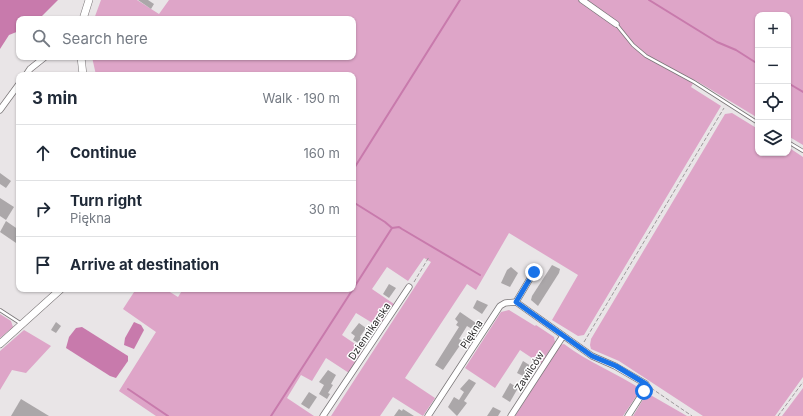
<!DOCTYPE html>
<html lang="en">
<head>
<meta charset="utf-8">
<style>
	:root { --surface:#fff; --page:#f2f2f3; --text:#1f2937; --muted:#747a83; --line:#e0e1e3 }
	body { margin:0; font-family:Inter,sans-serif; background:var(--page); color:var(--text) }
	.controls { position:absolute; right:12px; top:12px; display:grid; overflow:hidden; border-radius:8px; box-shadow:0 1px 3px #0004 }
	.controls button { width:36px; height:36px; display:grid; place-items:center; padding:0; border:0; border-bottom:1px solid var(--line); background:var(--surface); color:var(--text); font:20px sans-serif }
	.stop { position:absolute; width:12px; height:12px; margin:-9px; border:3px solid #1a73e8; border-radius:50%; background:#fff }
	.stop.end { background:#1a73e8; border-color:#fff; box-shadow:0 1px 4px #0008 }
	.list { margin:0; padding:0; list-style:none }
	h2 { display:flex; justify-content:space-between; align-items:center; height:52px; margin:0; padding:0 16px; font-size:17px }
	h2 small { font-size:13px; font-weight:400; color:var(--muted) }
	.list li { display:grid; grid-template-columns:26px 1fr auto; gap:12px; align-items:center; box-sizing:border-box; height:56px; padding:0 16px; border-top:1px solid var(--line) }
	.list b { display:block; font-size:15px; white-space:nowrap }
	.list p { margin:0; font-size:13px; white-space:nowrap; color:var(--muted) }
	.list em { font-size:13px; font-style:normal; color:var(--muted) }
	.icon { flex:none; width:22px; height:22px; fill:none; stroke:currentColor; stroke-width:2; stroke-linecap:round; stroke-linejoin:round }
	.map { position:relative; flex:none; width:803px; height:416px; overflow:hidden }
	.search { position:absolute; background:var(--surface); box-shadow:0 1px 3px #0004; left:16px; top:16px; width:340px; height:44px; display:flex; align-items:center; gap:10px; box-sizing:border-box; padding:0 14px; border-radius:8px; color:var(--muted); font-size:15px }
	.panel { position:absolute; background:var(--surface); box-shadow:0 1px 3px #0004; left:16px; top:72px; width:340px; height:220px; border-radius:8px }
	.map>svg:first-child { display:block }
	.green { fill:#dea5c8 }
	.water { fill:#c87aac }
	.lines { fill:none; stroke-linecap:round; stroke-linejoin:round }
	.stream { stroke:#c87aac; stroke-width:2 }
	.building { fill:#aba7a9 }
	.service-casing { stroke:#7b7779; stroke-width:4 }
	.minor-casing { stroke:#7b7779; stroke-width:7 }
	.tertiary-casing { stroke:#7b7779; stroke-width:8 }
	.path { stroke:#9d9a9c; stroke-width:1; stroke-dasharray:4 2; stroke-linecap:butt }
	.service { stroke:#fff; stroke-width:2.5 }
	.minor { stroke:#fff; stroke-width:5.5 }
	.tertiary { stroke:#fff; stroke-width:7 }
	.route { stroke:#1a73e8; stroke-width:5 }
	.labels { text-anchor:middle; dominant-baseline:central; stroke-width:3; stroke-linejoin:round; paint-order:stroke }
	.street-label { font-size:10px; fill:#292728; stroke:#fff }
</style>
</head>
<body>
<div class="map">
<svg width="803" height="416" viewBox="0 0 803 416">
	<rect width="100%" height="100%" fill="#e9e5e7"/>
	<g class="green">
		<path d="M 101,0 L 137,0 L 159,14 L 169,0 L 803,0 L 803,145 L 788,136 L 788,15 L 758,15 L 758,118 L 695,80 L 691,87 L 721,106 L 584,335 L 578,336 L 552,320 L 578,275 L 509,233 L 476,290 L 467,284 L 405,378 L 435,398 L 423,416 L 393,397 L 380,416 L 331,416 L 431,262 L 424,258 L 408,281 L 387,267 L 372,289 L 394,304 L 379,327 L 356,313 L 342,335 L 364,350 L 349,373 L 326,358 L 312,381 L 301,375 L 287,398 L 314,416 L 156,416 L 119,391 L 156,332 L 123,309 L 136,289 L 165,289 L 178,297 L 183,289 L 353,289 L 353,75 L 96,75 L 92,57 L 353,57 L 353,19 L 94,19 Z"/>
		<path d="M 732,113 L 758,129 L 758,153 L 788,153 L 788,147 L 803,157 L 803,377 L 775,416 L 703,416 L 619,361 L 591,349 L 590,345 L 591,339 L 725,114 Z"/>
		<path d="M 509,310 L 535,326 L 536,325 L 554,337 L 555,342 L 541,364 L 520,350 L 495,388 L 465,368 L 501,312 Z"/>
		<path d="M 0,314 L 11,321 L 13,327 L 0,338 Z"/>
		<path d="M 24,330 L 51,346 L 26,373 L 12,370 L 0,390 L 0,351 Z"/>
		<path d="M 564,344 C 588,362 616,373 641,389 L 623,416 L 515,416 L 560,345 Z"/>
		<path d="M 803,388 L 803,416 L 782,416 Z"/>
		<path d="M 647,393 L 687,416 L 633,416 Z"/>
	</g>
	<g class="water">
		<path d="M 0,0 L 58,0 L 39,19 L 19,19 L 19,31 L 9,35 L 0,49 Z"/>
		<path d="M 134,322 L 141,325 L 144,330 L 134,349 L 124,345 L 125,338 Z"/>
		<path d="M 82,327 L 128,356 L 128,361 L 116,378 L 110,376 L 66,348 L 69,337 L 76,328 Z"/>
	</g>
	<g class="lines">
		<g class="stream">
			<path d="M 649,0 L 717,42 L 736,50 L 758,64"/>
			<path d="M 788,83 L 803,92"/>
			<path d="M 353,170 L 460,0"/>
			<path d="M 353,202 L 385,222 L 392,228"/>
			<path d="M 392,228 L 399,227 L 402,229 L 480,275"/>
			<path d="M 353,289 L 392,228"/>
			<path d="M 128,389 L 168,416"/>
			<path d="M 271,416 L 353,289"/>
		</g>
	</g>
	<g class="building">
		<path d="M 138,0 L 148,0 L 154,4 L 151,9 Z"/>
		<path d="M 0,173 L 11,181 L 6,188 L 0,184 Z"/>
		<path d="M 0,198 L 14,207 L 6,220 L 0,216 Z"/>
		<path d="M 6,221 L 19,230 L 19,245 L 0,232 Z"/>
		<path d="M 552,265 L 560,269 L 559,273 L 538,306 L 531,300 L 532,296 Z"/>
		<path d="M 511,267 L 518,273 L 510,287 L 501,283 L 507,270 Z"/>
		<path d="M 389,284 L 396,288 L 389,298 L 383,294 Z"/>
		<path d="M 477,300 L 488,305 L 482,314 L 473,308 Z"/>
		<path d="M 460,312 L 476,323 L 472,329 L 467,326 L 459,339 L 463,341 L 443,370 L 435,365 L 459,327 L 456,325 L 458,322 L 455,319 Z"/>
		<path d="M 56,322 L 61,326 L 56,333 L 51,330 Z"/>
		<path d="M 359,323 L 366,328 L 360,337 L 363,339 L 360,344 L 353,340 L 355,336 L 351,333 Z"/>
		<path d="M 523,361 L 531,366 L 523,376 L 517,373 Z"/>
		<path d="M 328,370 L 336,375 L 331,384 L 333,385 L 328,393 L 330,394 L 327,399 L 319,394 L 324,385 L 319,382 Z"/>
		<path d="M 469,379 L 476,383 L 464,401 L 467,403 L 457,416 L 448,407 L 454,397 L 459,400 L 464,392 L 460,389 Z"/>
		<path d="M 510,383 L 518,388 L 510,402 L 502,397 Z"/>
		<path d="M 309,392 L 317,397 L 309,409 L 301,404 Z"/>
		<path d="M 21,399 L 49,416 L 11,416 Z"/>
		<path d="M 493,407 L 501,411 L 498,416 L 487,416 Z"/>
		<path d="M 399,409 L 402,411 L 403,409 L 414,416 L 394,416 Z"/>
	</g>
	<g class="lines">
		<g class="service-casing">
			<g id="service">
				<path d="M 616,24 L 633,45 L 646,56 L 694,82 L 758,123"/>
				<path d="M 788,142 L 803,151"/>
				<path d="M 0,310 L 20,323"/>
			</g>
		</g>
		<g class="minor-casing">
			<g id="minor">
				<path d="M 582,0 L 616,24"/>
				<path d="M 26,75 L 30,69 L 45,57"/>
				<path d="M 0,110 L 19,84"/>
				<path d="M 516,302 L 592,356 L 615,366 L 646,384 L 644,391 L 628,416"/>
				<path d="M 516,302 L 534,272"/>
				<path d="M 323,416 L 409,287"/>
				<path d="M 428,416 L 500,306 L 505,303 L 516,302"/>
				<path d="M 511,416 L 563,336"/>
			</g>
		</g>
		<g class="tertiary-casing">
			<g id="tertiary">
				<path d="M 83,19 L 89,0"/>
				<path d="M 81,57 L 83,75"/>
				<path d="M 0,344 L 61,289"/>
			</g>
		</g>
		<g class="path">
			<path d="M 414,282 L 429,257"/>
			<path d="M 584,342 L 724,108"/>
			<path d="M 651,388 L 692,416"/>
			<path d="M 778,416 L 803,382"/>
		</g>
		<use href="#service" class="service"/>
		<use href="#minor" class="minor"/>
		<use href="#tertiary" class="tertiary"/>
	</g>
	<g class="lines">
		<path class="route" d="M 534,272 L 516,302 L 592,356 L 616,366 L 646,384 L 644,391"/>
	</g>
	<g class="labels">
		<g class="street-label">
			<text transform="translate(369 331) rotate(-56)">Dziennikarska</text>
			<text transform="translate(471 334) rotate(-57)">Piękna</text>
			<text transform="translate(529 371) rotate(-57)">Zawilców</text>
		</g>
	</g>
</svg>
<div class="controls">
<button>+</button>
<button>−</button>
<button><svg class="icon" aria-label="locate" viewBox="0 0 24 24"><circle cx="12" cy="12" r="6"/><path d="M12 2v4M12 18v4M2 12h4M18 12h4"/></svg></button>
<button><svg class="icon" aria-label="layers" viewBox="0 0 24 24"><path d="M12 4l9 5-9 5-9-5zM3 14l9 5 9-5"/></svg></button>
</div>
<div class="stop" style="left:644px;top:391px"></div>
<div class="stop end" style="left:534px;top:272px"></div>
<div class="search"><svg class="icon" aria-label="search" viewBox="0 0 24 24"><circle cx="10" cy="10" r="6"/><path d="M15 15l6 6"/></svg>Search here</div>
<section class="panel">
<h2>3 min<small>Walk · 190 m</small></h2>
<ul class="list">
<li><svg class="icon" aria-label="ahead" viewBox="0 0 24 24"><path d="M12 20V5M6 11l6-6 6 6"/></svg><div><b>Continue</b></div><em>160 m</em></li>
<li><svg class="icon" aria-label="right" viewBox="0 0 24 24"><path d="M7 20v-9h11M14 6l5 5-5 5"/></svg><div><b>Turn right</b><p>Piękna</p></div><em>30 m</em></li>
<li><svg class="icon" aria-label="arrive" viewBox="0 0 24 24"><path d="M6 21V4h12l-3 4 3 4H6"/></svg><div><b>Arrive at destination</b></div></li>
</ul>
</section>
</div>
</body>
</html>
